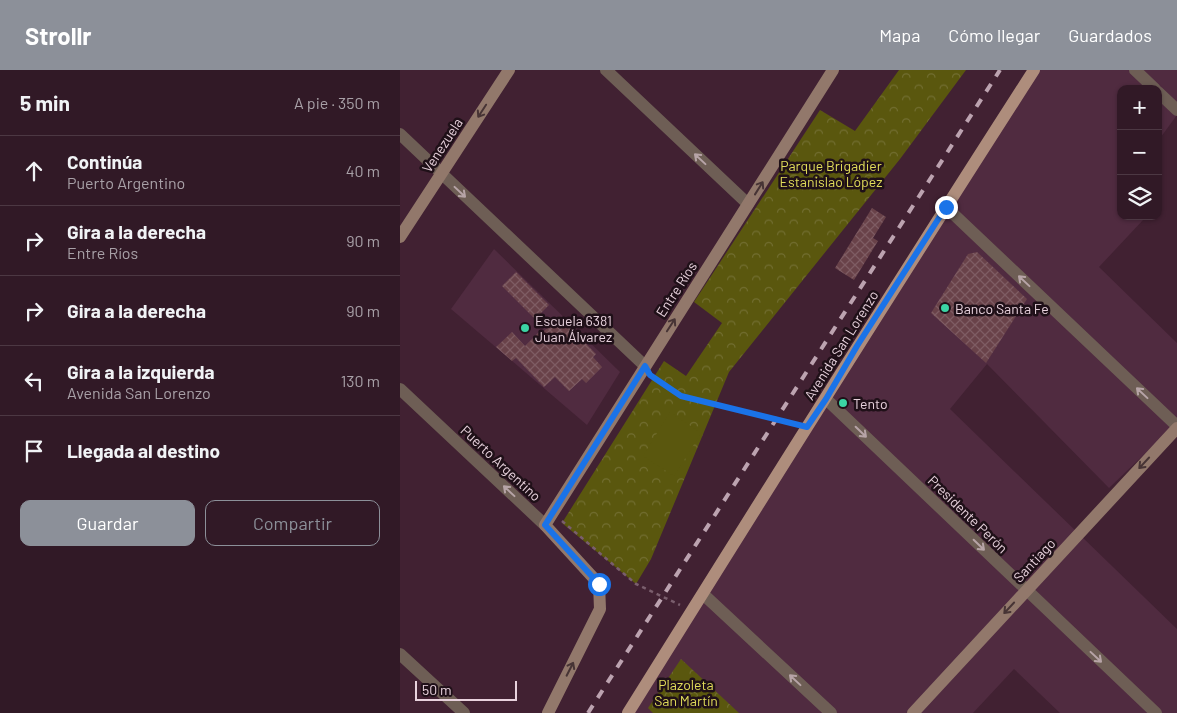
<!DOCTYPE html>
<html lang="es">
<head>
<meta charset="utf-8">
<style>
	:root { --surface:#311926; --page:#3d2632; --text:#f1f3f6; --muted:#a8a0a7; --line:#4c3843; --accent:#8c9099 }
	body { margin:0; font-family:Barlow,sans-serif; background:var(--page); color:var(--text) }
	.controls { position:absolute; right:15px; top:15px; display:grid; overflow:hidden; border-radius:10px; box-shadow:0 1px 4px #0004 }
	.controls button { width:45px; height:45px; display:grid; place-items:center; padding:0; border:0; border-bottom:1px solid var(--line); background:var(--surface); color:var(--text); font:25px sans-serif }
	.scale { position:absolute; left:15px; bottom:12px; width:102px; box-sizing:border-box; padding-left:5px; border:2px solid #e8d2dd; border-top:0; font-size:14px; line-height:18px; white-space:nowrap; color:#e8d2dd; -webkit-text-stroke:4px #1f1018; paint-order:stroke }
	.stop { position:absolute; width:15px; height:15px; margin:-11px; border:4px solid #1a73e8; border-radius:50%; background:#fff }
	.stop.end { background:#1a73e8; border-color:#fff; box-shadow:0 1px 5px #0008 }
	.list { margin:0; padding:0; list-style:none }
	h2 { display:flex; justify-content:space-between; align-items:center; height:65px; margin:0; padding:0 20px; font-size:21px }
	h2 small { font-size:16px; font-weight:400; color:var(--muted) }
	.list li { display:grid; grid-template-columns:32px 1fr auto; gap:15px; align-items:center; box-sizing:border-box; height:70px; padding:0 20px; border-top:1px solid var(--line) }
	.list b { display:block; font-size:19px; white-space:nowrap }
	.list p { margin:0; font-size:16px; white-space:nowrap; color:var(--muted) }
	.list em { font-size:16px; font-style:normal; color:var(--muted) }
	.actions { display:flex; gap:10px; padding:15px 20px }
	.actions a { flex:1; padding:11px 0; border:1px solid var(--accent); border-radius:10px; text-align:center; font-size:18px; color:var(--accent) }
	.actions .main { background:var(--accent); color:#fff }
	.icon { flex:none; width:28px; height:28px; fill:none; stroke:currentColor; stroke-width:2; stroke-linecap:round; stroke-linejoin:round }
	.map { position:relative; flex:none; width:777px; height:643px; overflow:hidden }
	header { display:flex; align-items:center; gap:30px; box-sizing:border-box; height:70px; padding:0 25px; background:var(--accent); color:#fff }
	header strong { font-size:24px }
	nav { display:flex; gap:28px; margin-inline-start:auto; font-size:18px }
	main { display:flex }
	aside { flex:1; background:var(--surface) }
	.map>svg:first-child { display:block }
	.built { fill:#502b40 }
	.forest { fill:url(#forest-crowns) }
	.garden { fill:#5a570e }
	.building { fill:url(#building-cross-hatch) }
	.lines { fill:none; stroke-linecap:round; stroke-linejoin:round }
	.path { stroke:#7a5e6d; stroke-width:2.5; stroke-dasharray:4 4; stroke-linecap:butt }
	.street { stroke:#6e5e55; stroke-width:12 }
	.secondary { stroke:#92786b; stroke-width:12 }
	.primary { stroke:#ae8d7c; stroke-width:12 }
	.rail { stroke:#bca3b0; stroke-width:4; stroke-dasharray:9 9; stroke-linecap:butt }
	.oneway { stroke:#473435 }
	.oneway2 { stroke:#b7a4a7 }
	.route { stroke:#1a73e8; stroke-width:6 }
	.poi-dot { fill:#3bd4a4; stroke:#1f1018; stroke-width:2 }
	.labels { text-anchor:middle; dominant-baseline:central; stroke-width:5; stroke-linejoin:round; paint-order:stroke }
	.street-label { font-size:14px; fill:#e8d2dd; stroke:#1f1018 }
	.park-label { font-size:14px; fill:#e1dd5a; stroke:#1f1018 }
	.poi-label { font-size:14px; fill:#e8d2dd; stroke:#1f1018; text-anchor:start }
</style>
</head>
<body>
<header>
<strong>Strollr</strong>
<nav><a>Mapa</a><a>Cómo llegar</a><a>Guardados</a></nav>
</header>
<main>
<aside>
<h2>5 min<small>A pie · 350 m</small></h2>
<ul class="list">
<li><svg class="icon" aria-label="ahead" viewBox="0 0 24 24"><path d="M12 20V5M6 11l6-6 6 6"/></svg><div><b>Continúa</b><p>Puerto Argentino</p></div><em>40 m</em></li>
<li><svg class="icon" aria-label="right" viewBox="0 0 24 24"><path d="M7 20v-9h11M14 6l5 5-5 5"/></svg><div><b>Gira a la derecha</b><p>Entre Ríos</p></div><em>90 m</em></li>
<li><svg class="icon" aria-label="right" viewBox="0 0 24 24"><path d="M7 20v-9h11M14 6l5 5-5 5"/></svg><div><b>Gira a la derecha</b></div><em>90 m</em></li>
<li><svg class="icon" aria-label="left" viewBox="0 0 24 24"><path d="M17 20v-9H6M10 6l-5 5 5 5"/></svg><div><b>Gira a la izquierda</b><p>Avenida San Lorenzo</p></div><em>130 m</em></li>
<li><svg class="icon" aria-label="arrive" viewBox="0 0 24 24"><path d="M6 21V4h12l-3 4 3 4H6"/></svg><div><b>Llegada al destino</b></div></li>
</ul>
<div class="actions"><a class="main">Guardar</a><a>Compartir</a></div>
</aside>
<div class="map">
<svg width="777" height="643" viewBox="0 0 777 643">
	<defs>
		<pattern id="forest-crowns" width="20" height="18" patternUnits="userSpaceOnUse" patternTransform="scale(1.25)"><rect width="20" height="18" fill="#5a570e"/><path d="M2 6a3 3 0 1 1 6 0M12 15a3 3 0 1 1 6 0" fill="none" stroke="#726e31"/></pattern>
		<pattern id="building-cross-hatch" width="8" height="8" patternUnits="userSpaceOnUse" patternTransform="scale(1.25)"><rect width="8" height="8" fill="#694249"/><path d="M0 0l8 8M0 8l8-8" fill="none" stroke="#7e5c63"/></pattern>
	</defs>
	<rect width="100%" height="100%" fill="#412132"/>
	<g class="built">
		<path d="M 635,0 L 777,0 L 777,45 L 758,71 L 758,19 L 721,19 L 721,146 L 740,146 L 743,150 L 699,197 L 777,273 L 777,353 L 709,418 L 587,294 L 550,339 L 777,559 L 777,643 L 660,643 L 614,599 L 573,643 L 226,643 Z"/>
		<path d="M 94,179 L 220,302 L 187,355 L 51,239 Z"/>
	</g>
	<g class="forest">
		<path d="M 499,0 L 566,0 L 500,89 L 329,302 L 251,489 L 236,514 L 162,453 L 264,291 L 286,306 L 322,253 L 294,232 L 420,40 L 455,61 Z"/>
		<path d="M 281,589 L 339,643 L 253,643 L 248,638 Z"/>
	</g>
	<path class="garden" d="M 270,342 L 301,363 L 274,406 L 243,386 Z"/>
	<g class="building">
		<path d="M 472,138 L 486,147 L 473,168 L 478,171 L 454,210 L 435,198 Z"/>
		<path d="M 577,182 L 627,229 L 586,293 L 531,243 L 568,184 Z"/>
		<path d="M 116,202 L 149,235 L 135,249 L 102,216 Z"/>
		<path d="M 159,246 L 196,284 L 193,287 L 202,297 L 186,313 L 182,309 L 169,321 L 155,307 L 144,317 L 116,288 L 112,291 L 96,277 L 112,262 L 125,276 L 140,261 L 142,263 Z"/>
	</g>
	<g class="lines">
		<g class="path">
			<path d="M 253,307 L 281,327 L 395,354"/>
			<path d="M 162,451 L 236,514 L 280,535"/>
		</g>
		<g class="street">
			<path d="M 206,0 L 348,134"/>
			<path d="M 735,0 L 755,19"/>
			<path d="M 758,22 L 777,40"/>
			<path d="M 0,64 L 245,296"/>
			<path d="M 546,137 L 777,356"/>
			<path d="M 0,319 L 145,455"/>
			<path d="M 426,329 L 756,643"/>
			<path d="M 303,524 L 431,643"/>
			<path d="M 0,584 L 64,643"/>
		</g>
		<g class="secondary">
			<path d="M 0,167 L 109,0"/>
			<path d="M 148,643 L 200,539 L 199,514 L 145,455 L 433,0"/>
			<path d="M 513,643 L 777,358"/>
		</g>
		<path class="primary" d="M 228,643 C 362,428 497,213 634,0"/>
		<path class="rail" d="M 188,643 L 600,0"/>
	</g>
	<defs><path id="oneway-shaft" d="M-6 0H5M1.5-3L5.5 0L1.5 3" fill="none" stroke-width="1.6" stroke-linecap="round" stroke-linejoin="round" transform="scale(1.25)"/></defs>
	<g class="oneway">
		<use href="#oneway-shaft" transform="translate(82 41) rotate(123)"/>
		<use href="#oneway-shaft" transform="translate(359 118) rotate(-58)"/>
		<use href="#oneway-shaft" transform="translate(271 255) rotate(-57)"/>
		<use href="#oneway-shaft" transform="translate(744 393) rotate(133)"/>
		<use href="#oneway-shaft" transform="translate(609 538) rotate(133)"/>
		<use href="#oneway-shaft" transform="translate(170 599) rotate(-63)"/>
	</g>
	<g class="oneway2">
		<use href="#oneway-shaft" transform="translate(300 89) rotate(-137)"/>
		<use href="#oneway-shaft" transform="translate(60 122) rotate(43)"/>
		<use href="#oneway-shaft" transform="translate(624 211) rotate(-137)"/>
		<use href="#oneway-shaft" transform="translate(742 323) rotate(-137)"/>
		<use href="#oneway-shaft" transform="translate(461 362) rotate(44)"/>
		<use href="#oneway-shaft" transform="translate(109 421) rotate(-137)"/>
		<use href="#oneway-shaft" transform="translate(579 475) rotate(44)"/>
		<use href="#oneway-shaft" transform="translate(696 587) rotate(43)"/>
		<use href="#oneway-shaft" transform="translate(395 610) rotate(-137)"/>
	</g>
	<g class="lines">
		<path class="route" d="M 199,514 L 145,455 L 245,296 L 250,305 L 281,326 L 407,357 L 426,329 L 457,276 L 546,137"/>
	</g>
	<g class="poi-dot">
		<circle cx="545" cy="238" r="5"/>
		<circle cx="125" cy="258" r="5"/>
		<circle cx="443" cy="333" r="5"/>
	</g>
	<g class="labels">
		<g class="street-label">
			<text transform="translate(42 75) rotate(-57)">Venezuela</text>
			<text transform="translate(276 219) rotate(-57)">Entre Ríos</text>
			<text transform="translate(441 275) rotate(-58)">Avenida San Lorenzo</text>
			<text transform="translate(101 393) rotate(43)">Puerto Argentino</text>
			<text transform="translate(568 444) rotate(44)">Presidente Perón</text>
			<text transform="translate(634 490) rotate(-47)">Santiago</text>
		</g>
		<g class="park-label">
			<text x="431" y="95">Parque Brigadier<tspan x="431" dy="16">Estanislao López</tspan></text>
			<text x="286" y="614">Plazoleta<tspan x="286" dy="16">San Martín</tspan></text>
		</g>
		<g class="poi-label">
			<text x="555" y="238">Banco Santa Fe</text>
			<text x="135" y="250">Escuela 6381<tspan x="135" dy="16">Juan Álvarez</tspan></text>
			<text x="453" y="333">Tento</text>
		</g>
	</g>
</svg>
<div class="controls">
<button>+</button>
<button>−</button>
<button><svg class="icon" aria-label="layers" viewBox="0 0 24 24"><path d="M12 4l9 5-9 5-9-5zM3 14l9 5 9-5"/></svg></button>
</div>
<div class="scale">50 m</div>
<div class="stop" style="left:199px;top:514px"></div>
<div class="stop end" style="left:546px;top:137px"></div>
</div>
</main>
</body>
</html>
